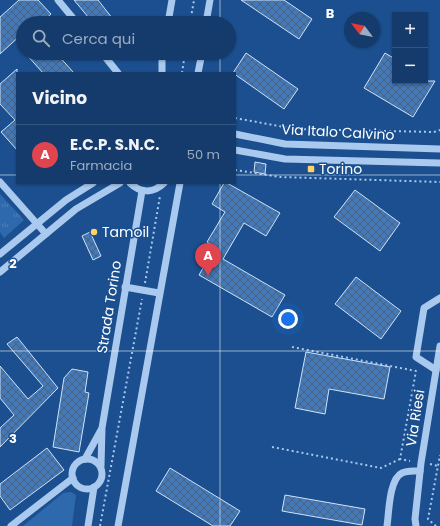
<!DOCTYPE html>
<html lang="it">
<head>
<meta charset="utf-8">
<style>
	:root { --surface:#143b6b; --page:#1d4271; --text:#f1f3f6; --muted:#9dadc1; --line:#33557e; --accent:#ffd166 }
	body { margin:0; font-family:Poppins,sans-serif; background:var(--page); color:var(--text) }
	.controls { position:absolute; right:12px; top:12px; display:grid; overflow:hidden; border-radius:0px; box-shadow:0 1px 3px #0004 }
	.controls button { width:36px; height:36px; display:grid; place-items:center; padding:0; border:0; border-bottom:1px solid var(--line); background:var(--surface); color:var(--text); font:20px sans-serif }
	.compass { position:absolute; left:344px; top:12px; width:36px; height:36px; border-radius:50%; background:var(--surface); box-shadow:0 1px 3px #0004; rotate:302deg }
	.you { position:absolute; left:288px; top:319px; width:14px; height:14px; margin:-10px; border:3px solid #fff; border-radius:50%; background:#1a73e8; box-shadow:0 0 0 6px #1a73e833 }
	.badge { display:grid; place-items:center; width:26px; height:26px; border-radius:50%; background:var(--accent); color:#fff; font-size:13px; font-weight:700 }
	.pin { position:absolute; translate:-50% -33px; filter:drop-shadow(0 1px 2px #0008) }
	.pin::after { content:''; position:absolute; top:21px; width:14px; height:12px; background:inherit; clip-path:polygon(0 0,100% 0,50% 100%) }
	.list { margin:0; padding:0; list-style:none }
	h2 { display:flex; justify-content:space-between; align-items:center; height:52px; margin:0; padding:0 16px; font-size:17px }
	h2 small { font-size:13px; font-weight:400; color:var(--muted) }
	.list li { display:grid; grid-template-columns:26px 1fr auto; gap:12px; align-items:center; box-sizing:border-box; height:60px; padding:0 16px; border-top:1px solid var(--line) }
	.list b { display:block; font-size:15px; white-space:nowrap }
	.list p { margin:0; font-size:13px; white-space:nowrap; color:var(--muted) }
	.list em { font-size:13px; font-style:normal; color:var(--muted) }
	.icon { flex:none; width:22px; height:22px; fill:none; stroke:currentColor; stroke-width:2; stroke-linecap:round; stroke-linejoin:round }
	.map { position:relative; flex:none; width:440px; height:526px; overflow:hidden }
	.search { position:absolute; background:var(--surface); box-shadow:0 1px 3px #0004; left:16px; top:16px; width:220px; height:44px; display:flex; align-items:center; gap:10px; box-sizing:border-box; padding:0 14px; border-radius:22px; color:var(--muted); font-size:15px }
	.panel { position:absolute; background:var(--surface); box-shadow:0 1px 3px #0004; left:16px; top:72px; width:220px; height:112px; border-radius:0px }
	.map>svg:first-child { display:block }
	.grass { fill:url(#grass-tufts) }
	.garden { fill:#2e69ad }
	.building { fill:url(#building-cross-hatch); stroke:#cfe3fa }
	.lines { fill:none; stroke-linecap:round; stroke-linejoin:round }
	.path { stroke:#a9c9ee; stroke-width:2; stroke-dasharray:2 3; stroke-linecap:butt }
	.minor { stroke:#a9c9ee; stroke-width:7 }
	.grid { fill:none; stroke:#fff; stroke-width:1; stroke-opacity:0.55 }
	.poi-dot { fill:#ffd166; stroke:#1b4f8f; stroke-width:1.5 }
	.labels { text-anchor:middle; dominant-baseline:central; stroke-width:3; stroke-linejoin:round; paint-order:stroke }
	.street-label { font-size:14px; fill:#fff; stroke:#1b4f8f }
	.poi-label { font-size:14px; fill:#fff; stroke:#1b4f8f; text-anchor:start }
	.grid-label { font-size:13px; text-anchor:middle; font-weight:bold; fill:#fff; stroke:#1b4f8f; stroke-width:3; stroke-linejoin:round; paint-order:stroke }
</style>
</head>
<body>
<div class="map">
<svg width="440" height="526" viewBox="0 0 440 526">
	<defs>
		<pattern id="grass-tufts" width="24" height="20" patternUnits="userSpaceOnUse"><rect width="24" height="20" fill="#2e69ad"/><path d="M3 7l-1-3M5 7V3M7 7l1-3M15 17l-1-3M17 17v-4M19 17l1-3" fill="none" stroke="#4d80b9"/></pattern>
		<pattern id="building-cross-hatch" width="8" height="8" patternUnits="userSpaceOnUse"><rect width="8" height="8" fill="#4478b7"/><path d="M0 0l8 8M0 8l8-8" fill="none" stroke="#486282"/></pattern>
	</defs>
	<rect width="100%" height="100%" fill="#1b4f8f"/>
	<path class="grass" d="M 0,194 L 24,220 L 4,238 L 0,232 Z"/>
	<path class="garden" d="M 71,492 L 76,495 L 72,526 L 23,526 L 63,493 Z"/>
	<g class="building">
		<path d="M 19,0 L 38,0 L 51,14 L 41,23 L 23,23 L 23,33 L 0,54 L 0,17 Z"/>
		<path d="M 74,0 L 98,0 L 116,23 L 93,23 Z"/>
		<path d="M 241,0 L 284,0 L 312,19 L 299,39 Z"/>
		<path d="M 25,53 L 56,53 L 74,73 L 43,73 Z"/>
		<path d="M 246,53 L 298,89 L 284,109 L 233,73 Z"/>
		<path d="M 385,53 L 395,59 L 395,81 L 435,81 L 413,117 L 364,88 Z"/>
		<path d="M 17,69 L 17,150 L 1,132 L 15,120 L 0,104 L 0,84 Z"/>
		<path d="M 255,162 L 266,164 L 265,174 L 254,172 Z"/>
		<path d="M 224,183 L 227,183 L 280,213 L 266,236 L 244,223 L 223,259 L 285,295 L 272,317 L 199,275 L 215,247 L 207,242 L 225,212 L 212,204 Z"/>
		<path d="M 355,190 L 400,223 L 380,251 L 334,217 Z"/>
		<path d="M 90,232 L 101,256 L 93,260 L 82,236 Z"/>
		<path d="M 356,277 L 401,311 L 381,339 L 335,304 Z"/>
		<path d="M 17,337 L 58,388 L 0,447 L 0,428 L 14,415 L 0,398 L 0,366 L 28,399 L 43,386 L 7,344 Z"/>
		<path d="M 306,352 L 390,367 L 384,399 L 329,389 L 325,414 L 295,408 Z"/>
		<path d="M 72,369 L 88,372 L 85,392 L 89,393 L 79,452 L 53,447 L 64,378 Z"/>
		<path d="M 47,448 L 64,470 L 10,510 L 0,496 L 0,484 Z"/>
		<path d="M 170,468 L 240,511 L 230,526 L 213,526 L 156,491 Z"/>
		<path d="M 285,495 L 365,509 L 362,525 L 282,511 Z"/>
	</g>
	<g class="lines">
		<g class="path">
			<path d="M 190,23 L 194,0"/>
			<path d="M 182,73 L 185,53"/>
			<path d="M 235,118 L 295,129 L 434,132 L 440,130"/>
			<path d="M 235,170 L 280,177 L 440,182"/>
			<path d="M 145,283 L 160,196"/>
			<path d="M 292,347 L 416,371 L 400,459 L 410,461"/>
			<path d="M 272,447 L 381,468 L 400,459"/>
			<path d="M 430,464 L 438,466"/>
			<path d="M 100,526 L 142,299"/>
			<path d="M 436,526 L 428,519 L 440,455"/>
		</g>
		<g class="minor">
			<path d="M 58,0 L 77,23"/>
			<path d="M 168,23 L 172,0"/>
			<path d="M 206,23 L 210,0"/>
			<path d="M 102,53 L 118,73"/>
			<path d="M 162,73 L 162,53"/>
			<path d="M 198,73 L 202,53"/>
			<path d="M 235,134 L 285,144 L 440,149"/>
			<path d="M 235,150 L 285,159 L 440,163"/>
			<path d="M 0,182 L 46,234"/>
			<path d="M 130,183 C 140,193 153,194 164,183"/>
			<path d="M 0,254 L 66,200 L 93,183"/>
			<path d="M 0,272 L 76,209 L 120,183"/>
			<path d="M 125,287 L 159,293"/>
			<path d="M 436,370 L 416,357 L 424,308 L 440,298"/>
			<circle cx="87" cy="474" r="15"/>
			<path d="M 85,459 L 101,430"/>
			<path d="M 101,466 L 102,428 L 142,191"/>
			<path d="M 11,526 L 73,478"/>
			<path d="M 88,526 L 94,487"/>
			<path d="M 118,526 L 180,183"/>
			<path d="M 387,526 C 389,513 389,479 402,473 C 407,470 414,471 420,471"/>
			<path d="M 416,526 L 415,519 L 421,463 L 440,346"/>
		</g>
	</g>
	<path class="grid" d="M 220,0 L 220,23M 220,53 L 220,73M 0,175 L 17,175M 235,175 L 440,175M 220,183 L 220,526M 0,351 L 440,351"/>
	<g class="poi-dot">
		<rect x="307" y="165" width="8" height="8" rx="2"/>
		<circle cx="94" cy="232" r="4"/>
	</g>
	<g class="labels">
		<g class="street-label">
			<text transform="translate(338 132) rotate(3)">Via Italo Calvino</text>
			<text transform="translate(109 307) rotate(-81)">Strada Torino</text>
			<text transform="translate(415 418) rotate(-81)">Via Riesi</text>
		</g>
		<g class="poi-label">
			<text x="319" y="169">Torino</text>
			<text x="102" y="232">Tamoil</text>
		</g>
	</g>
	<g class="grid-label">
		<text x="330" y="18">B</text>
		<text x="13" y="268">2</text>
		<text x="13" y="443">3</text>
	</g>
</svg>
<div class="controls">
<button>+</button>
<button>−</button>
</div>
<svg class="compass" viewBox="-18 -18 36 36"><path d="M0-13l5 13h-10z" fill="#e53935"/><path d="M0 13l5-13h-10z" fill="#9dadc1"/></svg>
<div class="you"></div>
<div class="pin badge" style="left:208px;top:276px;background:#e0444e">A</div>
<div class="search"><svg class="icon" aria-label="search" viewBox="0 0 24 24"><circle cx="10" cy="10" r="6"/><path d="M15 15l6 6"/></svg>Cerca qui</div>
<section class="panel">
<h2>Vicino<small></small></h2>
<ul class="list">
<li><span class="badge" style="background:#e0444e">A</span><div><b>E.C.P. S.N.C.</b><p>Farmacia</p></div><em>50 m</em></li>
</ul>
</section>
</div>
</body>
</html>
